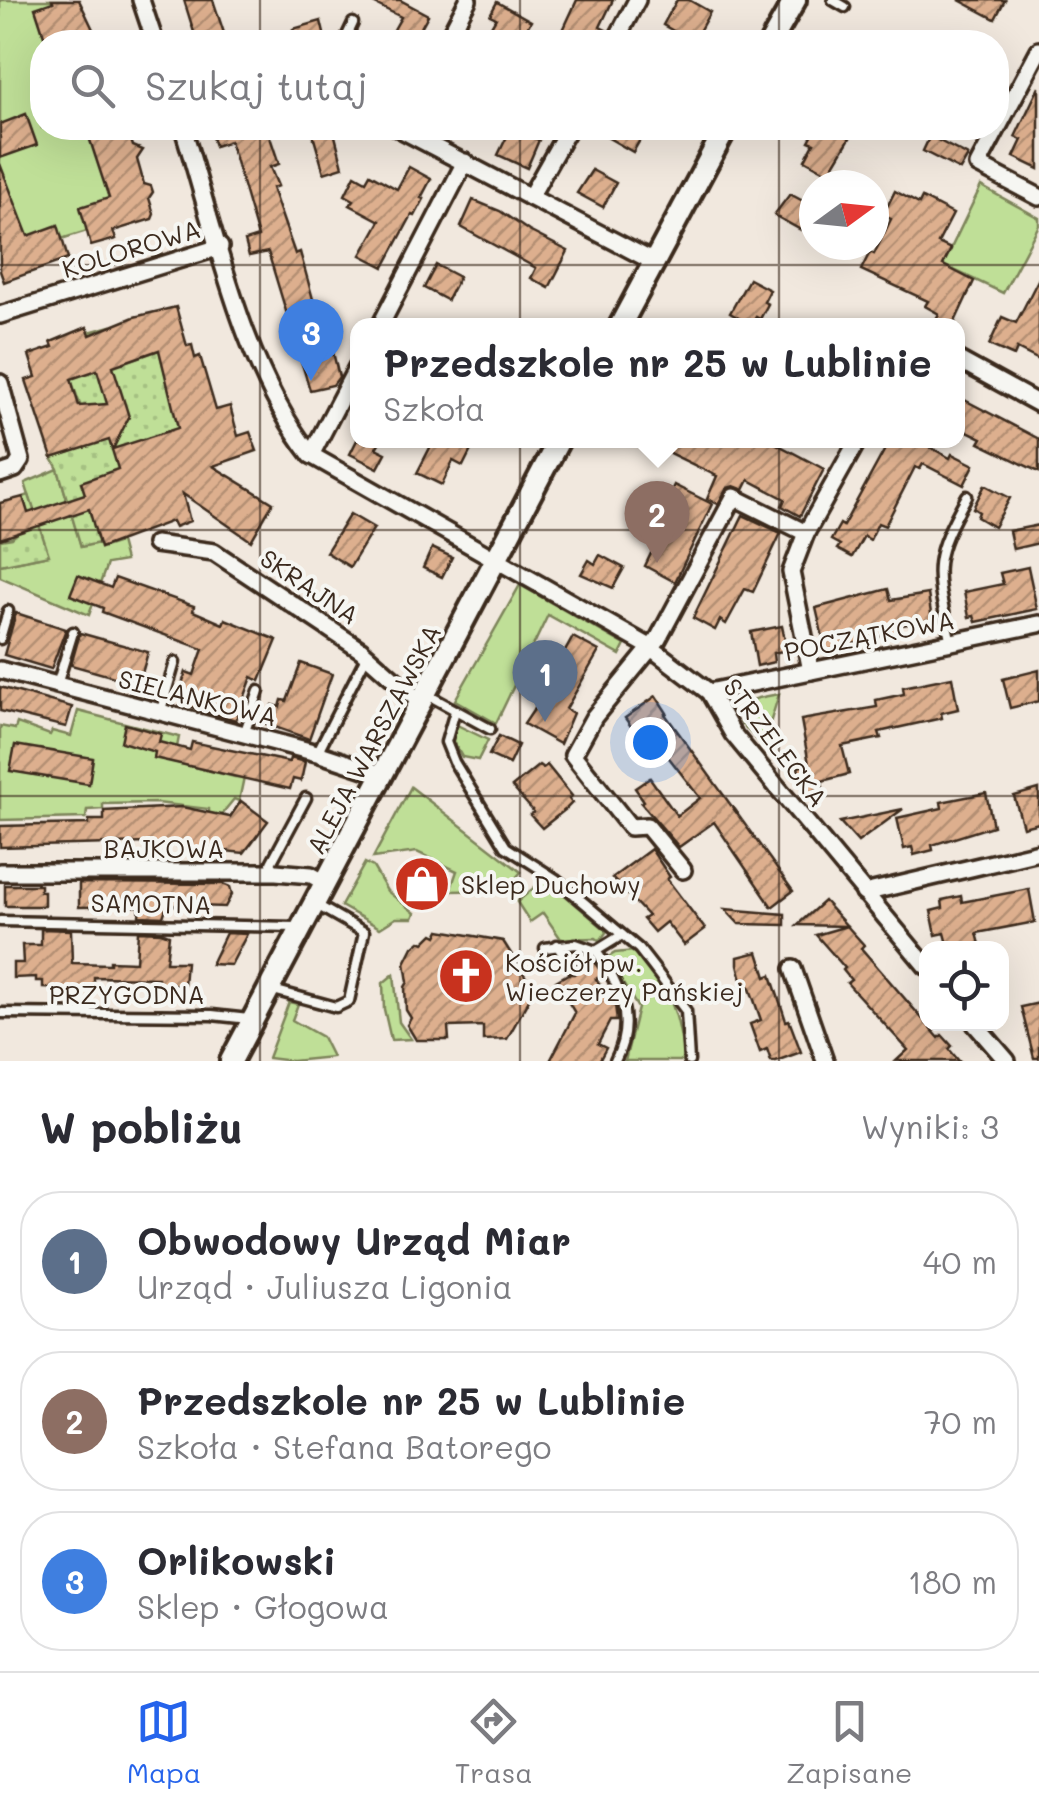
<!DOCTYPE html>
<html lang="pl">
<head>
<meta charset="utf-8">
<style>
	:root { --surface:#fff; --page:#f2f2f3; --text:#2b2b33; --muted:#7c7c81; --line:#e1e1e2; --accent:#2563eb }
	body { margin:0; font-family:Mali,sans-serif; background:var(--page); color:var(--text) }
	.controls { position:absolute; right:30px; bottom:30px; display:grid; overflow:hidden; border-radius:20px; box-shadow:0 10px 40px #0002 }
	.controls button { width:90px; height:90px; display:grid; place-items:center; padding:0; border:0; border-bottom:2px solid var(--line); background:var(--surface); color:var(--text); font:50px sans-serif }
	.compass { position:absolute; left:799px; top:170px; width:90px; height:90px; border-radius:50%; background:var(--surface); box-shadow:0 10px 40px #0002; rotate:75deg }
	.you { position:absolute; left:650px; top:742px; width:35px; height:35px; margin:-25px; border:8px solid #fff; border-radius:50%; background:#1a73e8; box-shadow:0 0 0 15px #1a73e833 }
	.badge { display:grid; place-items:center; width:65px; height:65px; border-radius:50%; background:var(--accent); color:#fff; font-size:32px; font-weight:700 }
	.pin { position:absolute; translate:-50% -82px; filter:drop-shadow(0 2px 5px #0008) }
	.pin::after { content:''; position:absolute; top:52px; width:35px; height:30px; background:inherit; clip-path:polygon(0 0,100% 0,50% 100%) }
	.popup { position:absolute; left:350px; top:318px; width:615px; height:130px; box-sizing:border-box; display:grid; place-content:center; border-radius:20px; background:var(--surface); filter:drop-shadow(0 2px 8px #0005); font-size:32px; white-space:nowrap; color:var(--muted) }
	.popup b { font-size:38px; color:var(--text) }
	.popup::after { content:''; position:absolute; left:50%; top:100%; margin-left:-20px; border:20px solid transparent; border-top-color:var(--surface) }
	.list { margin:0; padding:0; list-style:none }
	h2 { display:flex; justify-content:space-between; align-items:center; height:130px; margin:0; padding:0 40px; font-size:42px }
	h2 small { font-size:32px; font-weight:400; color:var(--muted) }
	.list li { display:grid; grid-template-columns:65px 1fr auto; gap:30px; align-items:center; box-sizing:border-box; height:140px; margin:0 20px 20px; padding:0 20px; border:2px solid var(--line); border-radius:40px }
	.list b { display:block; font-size:38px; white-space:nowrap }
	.list p { margin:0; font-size:32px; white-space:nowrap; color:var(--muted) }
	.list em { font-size:32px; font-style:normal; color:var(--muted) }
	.icon { flex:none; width:55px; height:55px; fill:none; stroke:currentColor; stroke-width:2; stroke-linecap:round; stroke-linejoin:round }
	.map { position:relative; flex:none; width:1039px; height:1061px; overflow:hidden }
	.search { position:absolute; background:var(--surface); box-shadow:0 10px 40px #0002; left:30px; right:30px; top:30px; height:110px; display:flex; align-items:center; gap:25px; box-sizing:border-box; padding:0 35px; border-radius:40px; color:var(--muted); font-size:38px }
	.sheet { height:610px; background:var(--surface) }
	nav { display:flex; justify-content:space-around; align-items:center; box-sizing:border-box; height:140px; border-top:2px solid var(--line); background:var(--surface); font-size:28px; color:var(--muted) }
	nav a { display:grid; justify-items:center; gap:5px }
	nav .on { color:var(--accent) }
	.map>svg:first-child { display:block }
	.green { fill:#bfdf97; stroke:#7d845a; stroke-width:2.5 }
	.garden { fill:url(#garden-dots); stroke:#7d845a; stroke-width:2.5 }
	.building { fill:url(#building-hatch); stroke:#3b2a1e; stroke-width:2.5; fill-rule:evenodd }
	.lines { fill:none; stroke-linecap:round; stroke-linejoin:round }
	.lane-casing { stroke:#3b2a1e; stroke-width:15 }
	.street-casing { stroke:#3b2a1e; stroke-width:22 }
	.secondary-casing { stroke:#3b2a1e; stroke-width:28 }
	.lane { stroke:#f6f6f2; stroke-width:8 }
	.street { stroke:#f6f6f2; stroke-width:15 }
	.secondary { stroke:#f6f6f2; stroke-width:20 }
	.grid { fill:none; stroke:#3b2a1e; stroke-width:2.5; stroke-opacity:0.55 }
	.labels { text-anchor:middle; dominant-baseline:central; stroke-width:8; stroke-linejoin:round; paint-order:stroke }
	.street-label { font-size:25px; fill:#3b2a1e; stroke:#f6f6f2 }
	.poi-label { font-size:25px; fill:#3b2a1e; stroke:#f6f6f2; text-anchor:start }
</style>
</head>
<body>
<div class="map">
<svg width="1039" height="1061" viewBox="0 0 1039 1061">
	<defs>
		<pattern id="garden-dots" width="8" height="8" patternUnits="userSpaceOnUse" patternTransform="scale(2.5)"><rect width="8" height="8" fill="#bfdf97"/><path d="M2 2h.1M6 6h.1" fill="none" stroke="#a5c082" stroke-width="1.8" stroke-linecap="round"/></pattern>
		<pattern id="building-hatch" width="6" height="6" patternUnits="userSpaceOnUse" patternTransform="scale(2.5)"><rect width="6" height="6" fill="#ddaf8e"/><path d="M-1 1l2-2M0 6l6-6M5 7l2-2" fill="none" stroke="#b48f73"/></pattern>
	</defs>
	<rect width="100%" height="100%" fill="#f1e8de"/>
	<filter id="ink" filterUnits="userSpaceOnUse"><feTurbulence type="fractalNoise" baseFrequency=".01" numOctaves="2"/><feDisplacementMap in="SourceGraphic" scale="20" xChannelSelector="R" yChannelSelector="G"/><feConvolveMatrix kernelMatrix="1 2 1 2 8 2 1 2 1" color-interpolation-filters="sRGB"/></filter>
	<g filter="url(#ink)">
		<g class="green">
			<path d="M 0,0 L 66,0 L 80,42 L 42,42 L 42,128 L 107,128 L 127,189 L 116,222 L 0,258 Z"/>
			<path d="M 981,186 L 1039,218 L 1039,225 L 1003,293 L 943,265 Z"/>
			<path d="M 58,469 L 81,546 L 99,543 L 101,548 L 120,542 L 125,561 L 107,564 L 89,615 L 0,577 L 0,565 L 48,555 L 25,483 Z"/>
			<path d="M 520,585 L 625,645 L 620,655 L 548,615 L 496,723 L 455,700 Z"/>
			<path d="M 779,694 L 763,746 L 741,723 C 739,697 759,698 779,694 Z"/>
			<path d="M 78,711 L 179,737 L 174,762 L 235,777 L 244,777 L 239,801 L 234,799 L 221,815 L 209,814 L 209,809 L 157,803 L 103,804 L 103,809 L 87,810 L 86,818 L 0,820 L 0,726 L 15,729 L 17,723 L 50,735 L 52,731 L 71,736 Z"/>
			<path d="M 455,724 L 488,740 L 478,760 L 462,757 L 452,740 Z"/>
			<path d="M 411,787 L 521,872 L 505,890 L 450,891 L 457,871 L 417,852 L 373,858 Z"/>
			<path d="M 365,863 L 373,867 L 387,891 L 415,913 L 413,918 L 396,918 L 380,928 L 341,906 Z"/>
			<path d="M 542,881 L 553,885 L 607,931 L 600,941 L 596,938 L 561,939 L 543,913 L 530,922 L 517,902 Z"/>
			<path d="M 634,951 C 670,993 678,1005 684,1061 L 625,1061 L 638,1008 L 607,958 L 615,953 Z"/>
			<path d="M 394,974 L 399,1022 L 411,1039 L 391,1040 L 384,1009 L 383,983 Z"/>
			<path d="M 289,1002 L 298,1004 L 292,1020 L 322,1037 L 332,1057 L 292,1061 L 268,1058 Z"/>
		</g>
		<g class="garden">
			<path d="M 111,326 L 123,363 L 159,350 L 185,450 L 82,482 L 99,543 L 81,547 L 58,469 L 52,458 L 94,444 L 68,371 L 82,369 L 84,374 L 90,373 L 89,332 Z"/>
			<path d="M 29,495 L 49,555 L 0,565 L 0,540 L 12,538 L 30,520 L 23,497 Z"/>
		</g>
		<g class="building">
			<path d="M 52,0 L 79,0 L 99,42 L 46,42 L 35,8 L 53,2 Z"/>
			<path d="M 184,0 L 213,0 L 227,42 L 197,42 Z"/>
			<path d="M 367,0 L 400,0 L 428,15 L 413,42 L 387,42 L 401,17 Z"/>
			<path d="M 577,0 L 613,0 L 600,27 L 608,31 L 602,42 L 567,42 L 559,39 Z"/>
			<path d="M 677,0 L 689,0 L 710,12 L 693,42 L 663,25 Z"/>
			<path d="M 959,0 L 1005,0 L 995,19 Z"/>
			<path d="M 497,2 L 531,21 L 519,42 L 482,42 L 496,18 L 490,15 Z"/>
			<path d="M 321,21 L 326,42 L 297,42 L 293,29 Z"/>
			<path d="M 1039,87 L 1039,169 L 1014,157 L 1022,140 L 1015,137 Z"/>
			<path d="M 26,114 L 37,145 L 0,158 L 0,124 Z"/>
			<path d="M 86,128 L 127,128 L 133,146 L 143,150 L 137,159 L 144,184 L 151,186 L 153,192 L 149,198 L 154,214 L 152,219 L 113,231 L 116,239 L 91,246 L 80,207 L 109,198 Z"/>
			<path d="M 209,128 L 267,128 L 279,164 L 270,167 L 278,186 L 272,188 L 295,254 L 300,252 L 319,321 L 325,319 L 339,377 L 333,385 L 310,390 L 268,252 L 249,256 L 245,241 L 258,237 L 230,141 L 215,146 Z"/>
			<path d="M 311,128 L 333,128 L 343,167 L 324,173 Z"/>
			<path d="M 511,128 L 539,140 L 527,168 L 498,155 Z"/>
			<path d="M 613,128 L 647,128 L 633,152 L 607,137 Z"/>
			<path d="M 816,128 L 830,128 L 850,138 L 829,173 L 805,160 L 814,143 L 809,141 Z"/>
			<path d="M 930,136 L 968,156 L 960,170 L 923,151 Z"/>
			<path d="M 0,164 L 28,236 L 58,225 L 68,259 L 4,282 L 0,271 Z"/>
			<path d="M 409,167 L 431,179 L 421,198 L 424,199 L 415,216 L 412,215 L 384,267 L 361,255 L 380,221 L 350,205 L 354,200 L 345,195 L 355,175 L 366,181 L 370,174 L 397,189 Z"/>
			<path d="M 592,170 L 616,183 L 603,207 L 577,193 Z"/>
			<path d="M 895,191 L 919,204 L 922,198 L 953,214 L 938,243 L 951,249 L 943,265 L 974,281 L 953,326 L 932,326 L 939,314 L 925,306 L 928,301 L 861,270 L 870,252 L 874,254 L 891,219 L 883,215 Z"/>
			<path d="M 790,194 L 814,207 L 801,230 L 774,215 Z"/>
			<path d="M 473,200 L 500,211 L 529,231 L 568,251 L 549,288 L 531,278 L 536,268 L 461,227 Z"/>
			<path d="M 436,265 L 459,277 L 447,300 L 424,288 Z"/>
			<path d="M 1039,278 L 1039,360 L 1017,349 L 1014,356 L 989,345 L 1002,317 L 1016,323 Z"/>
			<path d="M 749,279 L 770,290 L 764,302 L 768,304 L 760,319 L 756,317 L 751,325 L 730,313 Z"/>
			<path d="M 176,307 L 187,346 L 192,345 L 195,358 L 200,356 L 216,410 L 230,406 L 238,436 L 250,432 L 257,451 L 213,466 L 273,503 L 251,541 L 183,494 L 190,521 L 175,527 L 172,521 L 100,548 L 89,509 L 0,539 L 0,503 L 23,497 L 28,513 L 85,494 L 81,482 L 118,469 L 109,440 L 52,458 L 26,380 L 36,377 L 29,355 L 53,347 L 51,342 L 87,327 L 90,335 L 134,317 ZM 159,350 L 178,428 L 113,449 L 129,417 L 113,366 ZM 97,370 L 107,404 L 79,406 L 71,379 Z"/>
			<path d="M 957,396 L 1039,439 L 1039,472 L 979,443 L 982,438 L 957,426 Z"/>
			<path d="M 357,440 L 381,440 L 376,448 L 386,453 L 378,468 L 350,454 Z"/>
			<path d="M 434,440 L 476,440 L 463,466 L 453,461 L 442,485 L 417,473 Z"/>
			<path d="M 670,440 L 769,440 L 824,469 L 800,516 L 782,506 L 785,499 L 749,480 L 744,490 L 734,486 L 727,488 L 718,504 L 707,499 L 717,476 L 665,451 Z"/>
			<path d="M 890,440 L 917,440 L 950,458 L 952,454 L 974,465 L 964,485 L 923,464 L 920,469 L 915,467 L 885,526 L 878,523 L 870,540 L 864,536 L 852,557 L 837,549 L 840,545 L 831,540 L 840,524 L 843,526 Z"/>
			<path d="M 674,485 L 712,504 L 675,582 L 645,566 L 669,516 L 661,513 Z"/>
			<path d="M 985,485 L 1010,498 L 994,527 L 977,517 L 979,512 L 973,508 Z"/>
			<path d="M 350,514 L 374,528 L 350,567 L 326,552 Z"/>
			<path d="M 743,515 L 781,533 L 753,592 L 745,589 L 726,624 L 720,620 L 715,630 L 693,618 Z"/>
			<path d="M 1039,525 L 1039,543 L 1013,549 L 1009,531 Z"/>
			<path d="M 432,548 L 452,557 L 442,577 L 423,568 Z"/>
			<path d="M 600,555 L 624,568 L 613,588 L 581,574 L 589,560 L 595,564 Z"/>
			<path d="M 1028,567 L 1037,609 L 976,622 L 974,616 L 969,617 L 964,592 L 1003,584 L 1000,573 Z"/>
			<path d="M 78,575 L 111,588 L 115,578 L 194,606 L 193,611 L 223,624 L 225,619 L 277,640 L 260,681 L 252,677 L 236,720 L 184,705 L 187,699 L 178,696 L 186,672 L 194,675 L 203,649 L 102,612 L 103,608 L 70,595 Z"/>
			<path d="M 888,589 L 891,600 L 928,594 L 932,620 L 896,626 L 898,632 L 826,651 L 816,608 Z"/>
			<path d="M 16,613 L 66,629 L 51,669 L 4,655 Z"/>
			<path d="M 782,626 L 787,650 L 773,653 L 774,662 L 757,666 L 751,632 Z"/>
			<path d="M 80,633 L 148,652 L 139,684 L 71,665 Z"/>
			<path d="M 573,637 L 599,651 L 566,709 L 573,713 L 560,744 L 524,724 L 557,675 L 553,673 Z"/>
			<path d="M 301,663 L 332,674 L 309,739 L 266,724 L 273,705 L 280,707 L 282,700 L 287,701 Z"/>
			<path d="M 1039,670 L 1039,701 L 1010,708 L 1003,679 Z"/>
			<path d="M 952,677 L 958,709 L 941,713 L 942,718 L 879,732 L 881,738 L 842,746 L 849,774 L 822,781 L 823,788 L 804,794 L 798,767 L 809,764 L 801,720 L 877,707 L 876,700 L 904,694 L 903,687 Z"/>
			<path d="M 0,687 L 72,707 L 66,727 L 0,711 Z"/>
			<path d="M 656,696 L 667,713 L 665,714 L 793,891 L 772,907 L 714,822 L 679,847 L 641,803 L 644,801 L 635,788 L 650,778 L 677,816 L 700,798 L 646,728 L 637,735 L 625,718 Z"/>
			<path d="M 125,724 L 161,734 L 159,742 L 190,750 L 192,742 L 289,762 L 290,758 L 305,762 L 301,781 L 293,779 L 290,789 L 154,758 L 155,752 L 121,742 Z"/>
			<path d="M 499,736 L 518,745 L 509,764 L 489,755 Z"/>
			<path d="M 15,745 L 93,758 L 89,784 L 10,771 Z"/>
			<path d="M 539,765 L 543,768 L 547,765 L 572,796 L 569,799 L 572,803 L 566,809 L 542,828 L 530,815 L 534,812 L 512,787 Z"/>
			<path d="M 1039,789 L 1039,823 L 1023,827 L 1014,796 Z"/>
			<path d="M 986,793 L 993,826 L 932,845 L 933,850 L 914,855 L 912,847 L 904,849 L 897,818 L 942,808 L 941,802 Z"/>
			<path d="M 241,801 L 268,821 L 244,853 L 148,843 L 0,847 L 0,826 L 89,824 L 89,820 L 104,820 L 104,811 L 182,807 L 230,817 Z"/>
			<path d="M 903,809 L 858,842 L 840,822 Z"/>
			<path d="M 651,849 L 670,877 L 667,879 L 705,929 L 684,945 L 666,922 L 654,932 L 643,919 L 648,916 L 612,878 Z"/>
			<path d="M 424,864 L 448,873 L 437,903 L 413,894 Z"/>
			<path d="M 79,883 L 223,884 L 230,887 L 232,894 L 225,907 L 167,905 L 163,917 L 139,916 L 140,906 L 79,907 Z"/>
			<path d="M 5,885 L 40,885 L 40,891 L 44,891 L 44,906 L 5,906 Z"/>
			<path d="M 1029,889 L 1035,922 L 977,933 L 981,948 L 949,948 L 945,933 L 936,935 L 931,911 L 943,908 L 942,900 L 961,896 L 962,902 Z"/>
			<path d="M 824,901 L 847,926 L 797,925 Z"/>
			<path d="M 725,909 L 785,914 L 785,925 L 739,924 Z"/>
			<path d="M 847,926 L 864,945 L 861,948 L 939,1038 L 942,1035 L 952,1046 L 949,1049 L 959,1061 L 896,1061 L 908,1050 L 847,983 L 851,980 L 843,970 L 845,968 L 816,935 Z"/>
			<path d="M 41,929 L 71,930 L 72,963 L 110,964 L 110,961 L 136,962 L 138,931 L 161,932 L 169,935 L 166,962 L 186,962 L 184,985 L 157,984 L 158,978 L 94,977 L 94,990 L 43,988 L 43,981 L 36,981 L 36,977 L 13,978 L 13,963 L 23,963 L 22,945 L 41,945 Z"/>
			<path d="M 440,930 L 503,941 L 534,990 L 507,1039 L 483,1040 L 483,1026 L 448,1027 L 449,1040 L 416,1040 L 407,1025 L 411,1018 L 406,1010 L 405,987 L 408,982 L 405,963 L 413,947 L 420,941 L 424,943 L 433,934 L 437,936 Z"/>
			<path d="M 226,933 L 247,934 L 231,965 L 211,964 Z"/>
			<path d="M 758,952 L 766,977 L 771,975 L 786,1021 L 789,1020 L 801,1052 L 776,1061 L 771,1061 L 767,1049 L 760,1052 L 750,1024 L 761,1020 L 748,983 L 743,984 L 738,964 L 738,957 Z"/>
			<path d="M 592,958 L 603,975 L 596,979 L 615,1005 L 617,1021 L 610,1021 L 598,1044 L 606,1048 L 599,1061 L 550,1061 L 575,1013 L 556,981 L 568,974 L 574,974 Z"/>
			<path d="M 1039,1003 L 1039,1058 L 1034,1058 L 1021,1007 Z"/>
		</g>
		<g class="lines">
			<g class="lane-casing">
				<g id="lane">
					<path d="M 833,0 L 845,7"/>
					<path d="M 344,42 L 353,23"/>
					<path d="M 0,639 L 8,611"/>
					<path d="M 951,643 C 935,569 929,564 967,496"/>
					<path d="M 57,685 L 73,632"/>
					<path d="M 428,695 L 490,729"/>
					<path d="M 161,710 L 175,662"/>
					<path d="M 455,711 L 446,742 L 454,762 L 506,847 L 556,879 L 639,949 L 653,967 L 686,1011 L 689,1061"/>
					<path d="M 244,734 L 259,691"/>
					<path d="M 317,753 L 367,655"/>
					<path d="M 276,872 L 271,863 L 306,798"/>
					<path d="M 0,921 L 297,927"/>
					<path d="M 557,945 L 571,967"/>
					<path d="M 545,948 L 576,944 L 596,951"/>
					<path d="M 273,990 L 336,1007 L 349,1001 L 364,932 L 315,904"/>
					<path d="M 0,1013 L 212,1015 L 249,1019"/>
					<path d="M 615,1061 C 636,1022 620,984 596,951 L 622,935"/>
				</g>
			</g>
			<g class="street-casing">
				<g id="street">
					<path d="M 141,0 L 155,42"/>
					<path d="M 446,42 L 468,0"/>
					<path d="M 615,42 L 637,0"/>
					<path d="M 1039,50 L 978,165 L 1039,197"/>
					<path d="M 183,128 C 216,234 242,367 311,455 L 650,647 L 709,692 L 733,734 L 926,966"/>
					<path d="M 398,128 L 654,262"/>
					<path d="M 530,197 L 569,128"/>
					<path d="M 0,315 L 220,247"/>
					<path d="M 380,326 L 465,162"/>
					<path d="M 957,359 L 1039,404"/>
					<path d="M 0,383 L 21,460 L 15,469 L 0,474"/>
					<path d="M 311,455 L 357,367"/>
					<path d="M 155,544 L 214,552 L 361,650 L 421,703"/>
					<path d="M 0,670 L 317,753 L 383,775"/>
					<path d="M 811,671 L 791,572 L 806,533 L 858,440"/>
					<path d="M 709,692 L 1039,624"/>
					<path d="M 683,870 L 647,826 L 630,827 L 573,755 L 594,717 L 658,639 L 734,497 L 806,533"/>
					<path d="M 0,872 L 276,872 L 311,875 L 326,883"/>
					<path d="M 864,893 L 1039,852"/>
					<path d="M 793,969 L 825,1061"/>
					<path d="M 975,1024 L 1007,1061"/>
				</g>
			</g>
			<g class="secondary-casing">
				<g id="secondary">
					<path d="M 771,42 L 795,0"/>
					<path d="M 620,326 L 726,128"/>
					<path d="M 231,1061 L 559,440"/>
				</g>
			</g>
			<use href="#lane" class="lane"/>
			<use href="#street" class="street"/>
			<use href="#secondary" class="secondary"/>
		</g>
	</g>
	<path class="grid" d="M 260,0 L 260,42M 520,0 L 520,42M 779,0 L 779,42M 260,128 L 260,1061M 520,128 L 520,1061M 779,128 L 779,1061M 0,265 L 1039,265M 0,530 L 1039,530M 0,796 L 1039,796"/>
	<defs>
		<g id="shop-disc" transform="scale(2.875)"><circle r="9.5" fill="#c8321e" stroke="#f6f6f2"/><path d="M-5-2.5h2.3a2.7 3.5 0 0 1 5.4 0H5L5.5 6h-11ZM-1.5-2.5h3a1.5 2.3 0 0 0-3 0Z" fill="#fff"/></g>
		<g id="church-disc" transform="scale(2.875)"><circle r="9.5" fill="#c8321e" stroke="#f6f6f2"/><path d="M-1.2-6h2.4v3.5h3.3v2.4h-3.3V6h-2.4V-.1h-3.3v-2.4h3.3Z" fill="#fff"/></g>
	</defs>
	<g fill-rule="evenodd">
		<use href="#shop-disc" x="422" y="884"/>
		<use href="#church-disc" x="466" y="976"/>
	</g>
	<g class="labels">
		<g class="street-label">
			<text transform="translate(131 248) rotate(-17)">KOLOROWA</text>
			<text transform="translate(310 586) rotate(34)">SKRAJNA</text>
			<text transform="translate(869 635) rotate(-11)">POCZĄTKOWA</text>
			<text transform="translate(198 697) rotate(14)">SIELANKOWA</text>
			<text transform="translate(373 739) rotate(-62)">ALEJA WARSZAWSKA</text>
			<text transform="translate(776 742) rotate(53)">STRZELECKA</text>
			<text x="164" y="848">BAJKOWA</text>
			<text transform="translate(151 903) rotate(1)">SAMOTNA</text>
			<text x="127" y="994">PRZYGODNA</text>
		</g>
		<g class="poi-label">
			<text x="461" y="884">Sklep Duchowy</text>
			<text x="505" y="962">Kościół pw.<tspan x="505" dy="29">Wieczerzy Pańskiej</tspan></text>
		</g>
	</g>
</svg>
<div class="controls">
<button><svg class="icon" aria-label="locate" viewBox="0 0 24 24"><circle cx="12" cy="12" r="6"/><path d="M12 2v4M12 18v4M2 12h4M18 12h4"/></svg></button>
</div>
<svg class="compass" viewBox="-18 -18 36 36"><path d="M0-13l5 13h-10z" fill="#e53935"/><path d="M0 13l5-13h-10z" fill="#7c7c81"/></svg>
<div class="you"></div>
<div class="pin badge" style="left:545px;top:722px;background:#5c6f8a">1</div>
<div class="pin badge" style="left:657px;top:563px;background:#8d6e63">2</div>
<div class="popup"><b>Przedszkole nr 25 w Lublinie</b>Szkoła</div>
<div class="pin badge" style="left:311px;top:381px;background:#3f7fe0">3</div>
<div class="search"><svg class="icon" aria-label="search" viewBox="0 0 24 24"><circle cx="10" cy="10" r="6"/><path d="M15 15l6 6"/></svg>Szukaj tutaj</div>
</div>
<section class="sheet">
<h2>W pobliżu<small>Wyniki: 3</small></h2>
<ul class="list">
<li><span class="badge" style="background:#5c6f8a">1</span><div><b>Obwodowy Urząd Miar</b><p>Urząd · Juliusza Ligonia</p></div><em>40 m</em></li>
<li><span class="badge" style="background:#8d6e63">2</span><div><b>Przedszkole nr 25 w Lublinie</b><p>Szkoła · Stefana Batorego</p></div><em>70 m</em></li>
<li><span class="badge" style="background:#3f7fe0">3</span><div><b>Orlikowski</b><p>Sklep · Głogowa</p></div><em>180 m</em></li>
</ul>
</section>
<nav>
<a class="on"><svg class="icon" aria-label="map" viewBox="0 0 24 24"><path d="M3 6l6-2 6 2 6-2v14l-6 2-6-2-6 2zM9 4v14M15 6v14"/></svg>Mapa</a>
<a><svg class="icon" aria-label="directions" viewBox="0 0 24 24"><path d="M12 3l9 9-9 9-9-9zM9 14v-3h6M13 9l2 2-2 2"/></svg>Trasa</a>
<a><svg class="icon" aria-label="saved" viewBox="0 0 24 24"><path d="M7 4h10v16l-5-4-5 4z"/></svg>Zapisane</a>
</nav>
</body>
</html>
